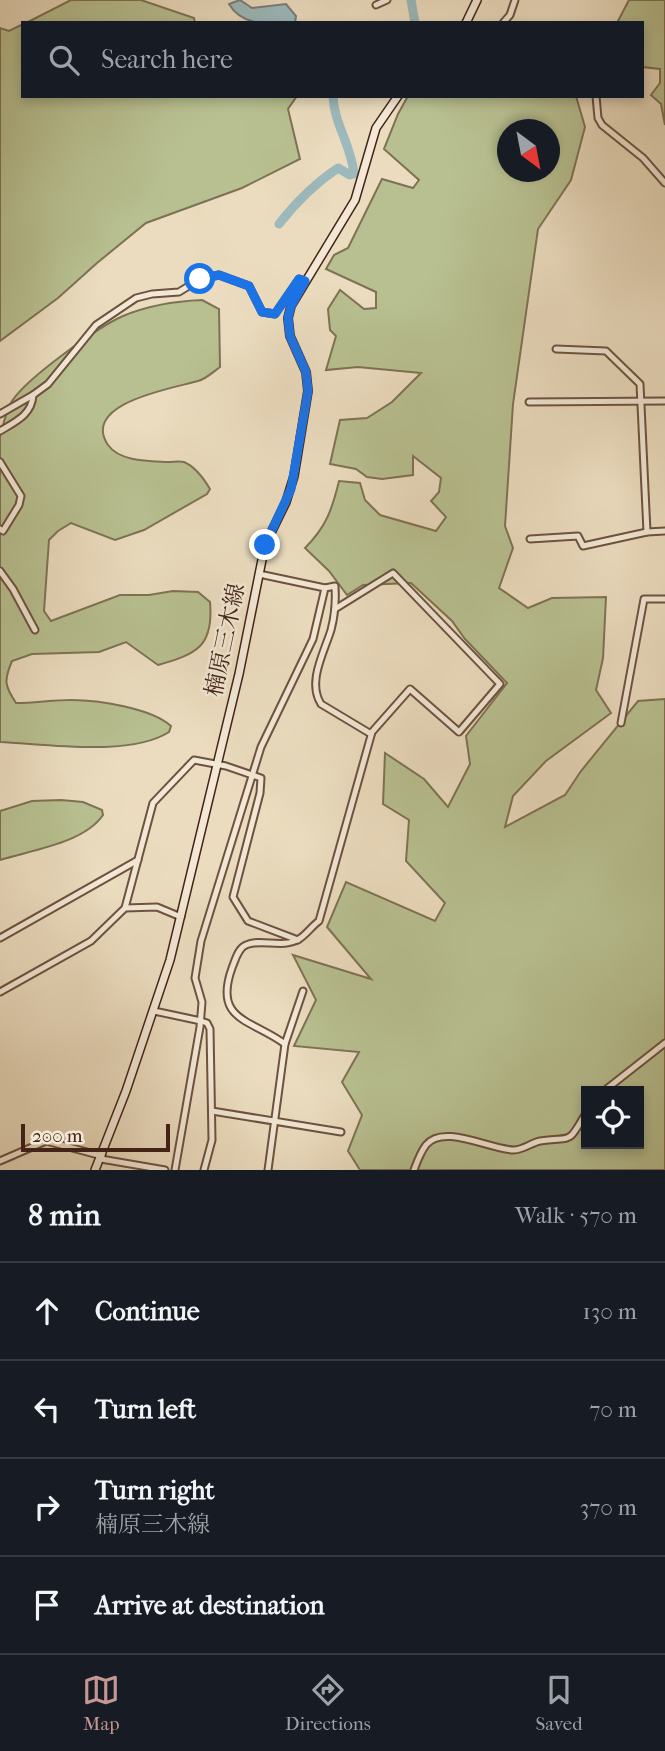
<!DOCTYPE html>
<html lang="en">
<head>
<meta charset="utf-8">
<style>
	:root { --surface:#171b24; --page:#20242c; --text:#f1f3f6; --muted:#9ea1a6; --line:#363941; --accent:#c59692 }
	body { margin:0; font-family:"IM FELL French Canon","Noto Serif JP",serif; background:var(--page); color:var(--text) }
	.controls { position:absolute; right:21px; bottom:21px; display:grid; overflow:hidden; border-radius:0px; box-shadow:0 4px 10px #0003 }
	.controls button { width:63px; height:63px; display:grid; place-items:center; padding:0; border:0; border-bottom:2px solid var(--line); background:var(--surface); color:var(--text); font:35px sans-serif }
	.compass { position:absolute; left:497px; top:119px; width:63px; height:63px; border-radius:50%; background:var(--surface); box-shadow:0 4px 10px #0003; rotate:148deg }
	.scale { position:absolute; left:21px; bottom:18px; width:149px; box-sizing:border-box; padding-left:7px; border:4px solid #442416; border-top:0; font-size:19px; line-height:24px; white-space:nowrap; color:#442416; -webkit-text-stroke:5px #f2e8d5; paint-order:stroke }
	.stop { position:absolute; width:21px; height:21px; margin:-16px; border:5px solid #1a73e8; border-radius:50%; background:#fff }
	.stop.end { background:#1a73e8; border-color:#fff; box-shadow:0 2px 7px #0008 }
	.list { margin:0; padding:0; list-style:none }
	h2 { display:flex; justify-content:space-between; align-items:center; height:91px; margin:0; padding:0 28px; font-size:30px }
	h2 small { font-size:23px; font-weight:400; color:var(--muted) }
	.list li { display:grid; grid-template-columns:46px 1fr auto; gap:21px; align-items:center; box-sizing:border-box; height:98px; padding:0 28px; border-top:2px solid var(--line) }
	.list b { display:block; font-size:26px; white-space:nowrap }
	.list p { margin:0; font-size:23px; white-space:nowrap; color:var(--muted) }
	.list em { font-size:23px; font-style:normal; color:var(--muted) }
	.icon { flex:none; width:38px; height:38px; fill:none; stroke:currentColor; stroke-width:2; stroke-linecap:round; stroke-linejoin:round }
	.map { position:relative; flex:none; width:665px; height:1170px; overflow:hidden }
	.search { position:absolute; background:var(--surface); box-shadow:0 4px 10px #0003; left:21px; right:21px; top:21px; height:77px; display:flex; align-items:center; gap:18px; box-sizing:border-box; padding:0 24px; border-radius:0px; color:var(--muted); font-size:26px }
	.sheet { height:483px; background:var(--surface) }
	nav { display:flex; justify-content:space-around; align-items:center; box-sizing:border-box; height:98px; border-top:2px solid var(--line); background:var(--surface); font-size:19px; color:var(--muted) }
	nav a { display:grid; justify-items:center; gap:4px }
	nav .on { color:var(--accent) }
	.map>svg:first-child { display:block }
	.green { fill:#b8c091; stroke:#7e7254; stroke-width:2; fill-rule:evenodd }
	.water { fill:#9cb9bc; stroke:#797d7a; stroke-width:2 }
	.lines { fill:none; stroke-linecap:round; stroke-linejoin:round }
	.river { stroke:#9cb9bc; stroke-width:9 }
	.minor-casing { stroke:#6e5240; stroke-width:9 }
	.secondary-casing { stroke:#442416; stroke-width:10 }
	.minor { stroke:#f2e8d5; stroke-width:5 }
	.secondary { stroke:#f2e8d5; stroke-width:7 }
	.route { stroke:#1a73e8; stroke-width:9 }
	.labels { text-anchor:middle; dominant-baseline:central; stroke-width:5; stroke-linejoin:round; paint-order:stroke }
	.street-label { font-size:23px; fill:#442416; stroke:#f2e8d5 }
</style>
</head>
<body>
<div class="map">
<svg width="665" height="1170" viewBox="0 0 665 1170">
	<rect width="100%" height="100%" fill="#ebdcbf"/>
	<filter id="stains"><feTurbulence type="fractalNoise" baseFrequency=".00286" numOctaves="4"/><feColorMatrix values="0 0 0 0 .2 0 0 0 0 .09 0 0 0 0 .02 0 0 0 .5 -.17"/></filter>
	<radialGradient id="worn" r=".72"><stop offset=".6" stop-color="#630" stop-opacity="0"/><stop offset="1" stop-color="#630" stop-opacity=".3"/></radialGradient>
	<g class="green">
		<path d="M 71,0 L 141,0 L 194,18 L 195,23 L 26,23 Z"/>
		<path d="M 629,0 L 665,0 L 665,125 L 661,104 L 651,95 L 660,83 L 660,69 L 642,67 L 642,23 L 617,23 Z"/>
		<path d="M 23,24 L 23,96 L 297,96 L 288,109 L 300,159 L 242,188 L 146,223 L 97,263 L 58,298 L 0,341 L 0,28 L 9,31 Z"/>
		<path d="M 408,96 L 576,96 L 585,127 L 571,180 L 538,229 L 513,404 L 505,526 L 513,548 L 499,588 L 528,608 L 552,598 L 606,597 L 603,658 L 596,690 L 611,713 L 546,761 L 513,796 L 505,827 L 565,795 L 581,771 L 638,701 L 665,699 L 665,1170 L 360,1170 L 348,1151 L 362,1115 L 342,1082 L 359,1052 L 294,1046 L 316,1000 L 293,955 L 371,979 L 327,927 L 346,882 L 435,921 L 445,903 L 406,861 L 409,820 L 383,804 L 385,753 L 424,779 L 448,807 L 470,764 L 466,736 L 507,683 L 465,639 L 452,621 L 411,583 L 363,585 L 347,595 L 329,571 L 305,548 C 326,527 332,510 339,481 L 360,483 L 365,500 L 380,515 L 436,531 L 446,517 L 431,501 L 439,492 L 441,478 L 413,456 L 413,475 L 382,479 L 367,477 L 356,469 L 330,464 L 340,420 L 367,418 L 392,402 L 421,373 L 358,367 L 326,370 L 336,336 L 330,330 L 328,309 L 340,290 L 364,309 L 376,308 L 376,292 L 326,269 L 334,255 L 348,248 L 382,179 L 413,188 L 419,180 L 384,149 L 398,114 ZM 508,130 L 550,130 L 550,172 L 508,172 ZM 586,1091 L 639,1091 L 639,1144 L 586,1144 Z"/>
		<path d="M 202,300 L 219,309 L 220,367 C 213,372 206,379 198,381 C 174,388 80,403 108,445 C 120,462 150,461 168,462 C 173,462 180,461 184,462 C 196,467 204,479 210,489 L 207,494 L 144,530 L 115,540 L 71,523 L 58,531 L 49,540 L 44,611 L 51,621 L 120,595 L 149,595 L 173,591 L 198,592 L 210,602 C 214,647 196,654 158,665 L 126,642 L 99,652 L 32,654 L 12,661 C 4,680 4,685 16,703 C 34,703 53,700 71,700 C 98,700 151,708 171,726 L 169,732 C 130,757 46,744 0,742 L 0,437 C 3,426 6,410 12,401 C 27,378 98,327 123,316 C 147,306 176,301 202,300 Z"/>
		<path d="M 61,800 L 83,802 L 102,810 L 103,815 C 84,843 32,850 0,860 L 0,811 L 32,801 Z"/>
	</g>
	<path class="water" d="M 240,0 L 252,8 L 286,4 L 296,16 L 295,23 C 271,23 243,28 229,4 Z"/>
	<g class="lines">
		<g class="river">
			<path d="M 411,0 L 415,23"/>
			<path d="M 279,224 C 297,201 314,184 338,168 L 350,175 L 354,174 C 351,144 334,124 333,96"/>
		</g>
		<g class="minor-casing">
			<g id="minor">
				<path d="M 376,5 L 387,0"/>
				<path d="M 503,23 L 510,15 L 515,0"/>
				<path d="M 596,96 L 598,118 L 602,125 L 643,158 L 665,183"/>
				<path d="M 556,349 L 606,351 L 640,384 L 647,532"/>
				<path d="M 529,402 L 665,401"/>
				<path d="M 0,414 L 33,395 L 48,384 L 96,325 L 136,298 L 152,294 L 179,292 L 200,279 L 219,275 L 249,286 L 262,312 L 275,314 L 299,279 L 305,281"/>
				<path d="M 0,431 C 15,422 32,415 33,395"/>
				<path d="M 0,462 L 21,496 L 19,505 L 3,531 L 0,529"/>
				<path d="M 530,539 L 578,536 L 583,546 L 647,532 L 665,531"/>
				<path d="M 0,571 L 13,589 L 35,630"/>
				<path d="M 259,574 L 325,588 L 335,586 C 336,601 335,615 331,630 C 324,653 307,682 321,704 L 371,734"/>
				<path d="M 621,723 L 644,599 L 665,599"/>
				<path d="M 125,908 L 157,907 L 181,917"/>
				<path d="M 0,938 L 138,860"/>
				<path d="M 0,992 L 91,941 L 125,908 L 153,803 L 194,760 L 226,766 L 261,778 L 260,793 L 233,897 L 248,921 L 298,940"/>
				<path d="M 154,1011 L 201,1021 L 207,1023 L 210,1029 L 212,1140 L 204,1170"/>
				<path d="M 285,1044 C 251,1019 213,1021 232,968 C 235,961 238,948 246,945 C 261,938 283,949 299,939 C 306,935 312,926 319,921 L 372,732 L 410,689 L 459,732 L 500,684 L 393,573 L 335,609"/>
				<path d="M 604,1091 L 665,1043"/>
				<path d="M 212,1111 L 341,1132"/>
				<path d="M 101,1159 L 165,1170"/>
				<path d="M 0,1161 L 46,1141 L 102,1156"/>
				<path d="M 175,1170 L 200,1027 L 202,1002 L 195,978 L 201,941 L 261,747 L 313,639 L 325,588"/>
				<path d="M 268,1170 L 285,1044 L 303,991"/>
				<path d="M 414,1170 C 417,1162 420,1153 426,1145 C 443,1123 491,1150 514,1150 C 523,1150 531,1143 540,1141 C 573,1136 567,1146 586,1113"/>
			</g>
		</g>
		<g class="secondary-casing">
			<g id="secondary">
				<path d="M 466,23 L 477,0"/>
				<path d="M 95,1170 L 126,1091 L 170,960 L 239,674 L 265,545 L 286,502 L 294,476 L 308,391 L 306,372 L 290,336 L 288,318 L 291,306 L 355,200 L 376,128 L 398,96"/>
			</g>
		</g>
		<use href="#minor" class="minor"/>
		<use href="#secondary" class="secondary"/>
	</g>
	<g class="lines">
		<path class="route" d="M 200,279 L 219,275 L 249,286 L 262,312 L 275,314 L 299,279 L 305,281 L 291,306 L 288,318 L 290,336 L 306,372 L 308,391 L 291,489 L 265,545"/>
	</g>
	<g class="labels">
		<g class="street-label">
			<text transform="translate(225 640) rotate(-78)">楠原三木線</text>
		</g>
	</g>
	<rect width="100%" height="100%" filter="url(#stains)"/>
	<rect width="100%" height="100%" fill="url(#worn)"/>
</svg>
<div class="controls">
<button><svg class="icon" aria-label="locate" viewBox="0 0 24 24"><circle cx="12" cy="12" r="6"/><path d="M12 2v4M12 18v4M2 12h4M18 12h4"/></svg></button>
</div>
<svg class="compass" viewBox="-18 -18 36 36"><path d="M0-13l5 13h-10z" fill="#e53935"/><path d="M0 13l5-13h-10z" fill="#9ea1a6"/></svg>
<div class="scale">200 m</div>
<div class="stop" style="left:200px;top:279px"></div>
<div class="stop end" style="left:265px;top:545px"></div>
<div class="search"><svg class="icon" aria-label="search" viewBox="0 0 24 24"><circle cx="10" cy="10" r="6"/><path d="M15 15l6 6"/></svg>Search here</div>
</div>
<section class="sheet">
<h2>8 min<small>Walk · 570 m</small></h2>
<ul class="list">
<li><svg class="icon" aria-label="ahead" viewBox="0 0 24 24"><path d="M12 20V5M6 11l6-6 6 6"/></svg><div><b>Continue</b></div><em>130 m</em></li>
<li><svg class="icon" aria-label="left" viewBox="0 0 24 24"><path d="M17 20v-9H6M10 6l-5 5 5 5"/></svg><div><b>Turn left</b></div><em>70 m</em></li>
<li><svg class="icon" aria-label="right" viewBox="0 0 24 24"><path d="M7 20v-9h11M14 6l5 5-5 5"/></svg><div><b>Turn right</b><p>楠原三木線</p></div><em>370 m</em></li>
<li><svg class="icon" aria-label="arrive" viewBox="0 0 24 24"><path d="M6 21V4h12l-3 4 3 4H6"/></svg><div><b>Arrive at destination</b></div></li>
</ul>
</section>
<nav>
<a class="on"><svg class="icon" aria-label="map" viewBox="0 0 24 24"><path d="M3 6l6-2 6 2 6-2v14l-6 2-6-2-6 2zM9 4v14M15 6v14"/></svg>Map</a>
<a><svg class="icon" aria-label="directions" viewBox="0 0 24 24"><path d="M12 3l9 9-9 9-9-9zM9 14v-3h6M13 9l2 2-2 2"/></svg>Directions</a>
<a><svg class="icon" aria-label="saved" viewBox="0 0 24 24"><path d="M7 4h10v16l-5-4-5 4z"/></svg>Saved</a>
</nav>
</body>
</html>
